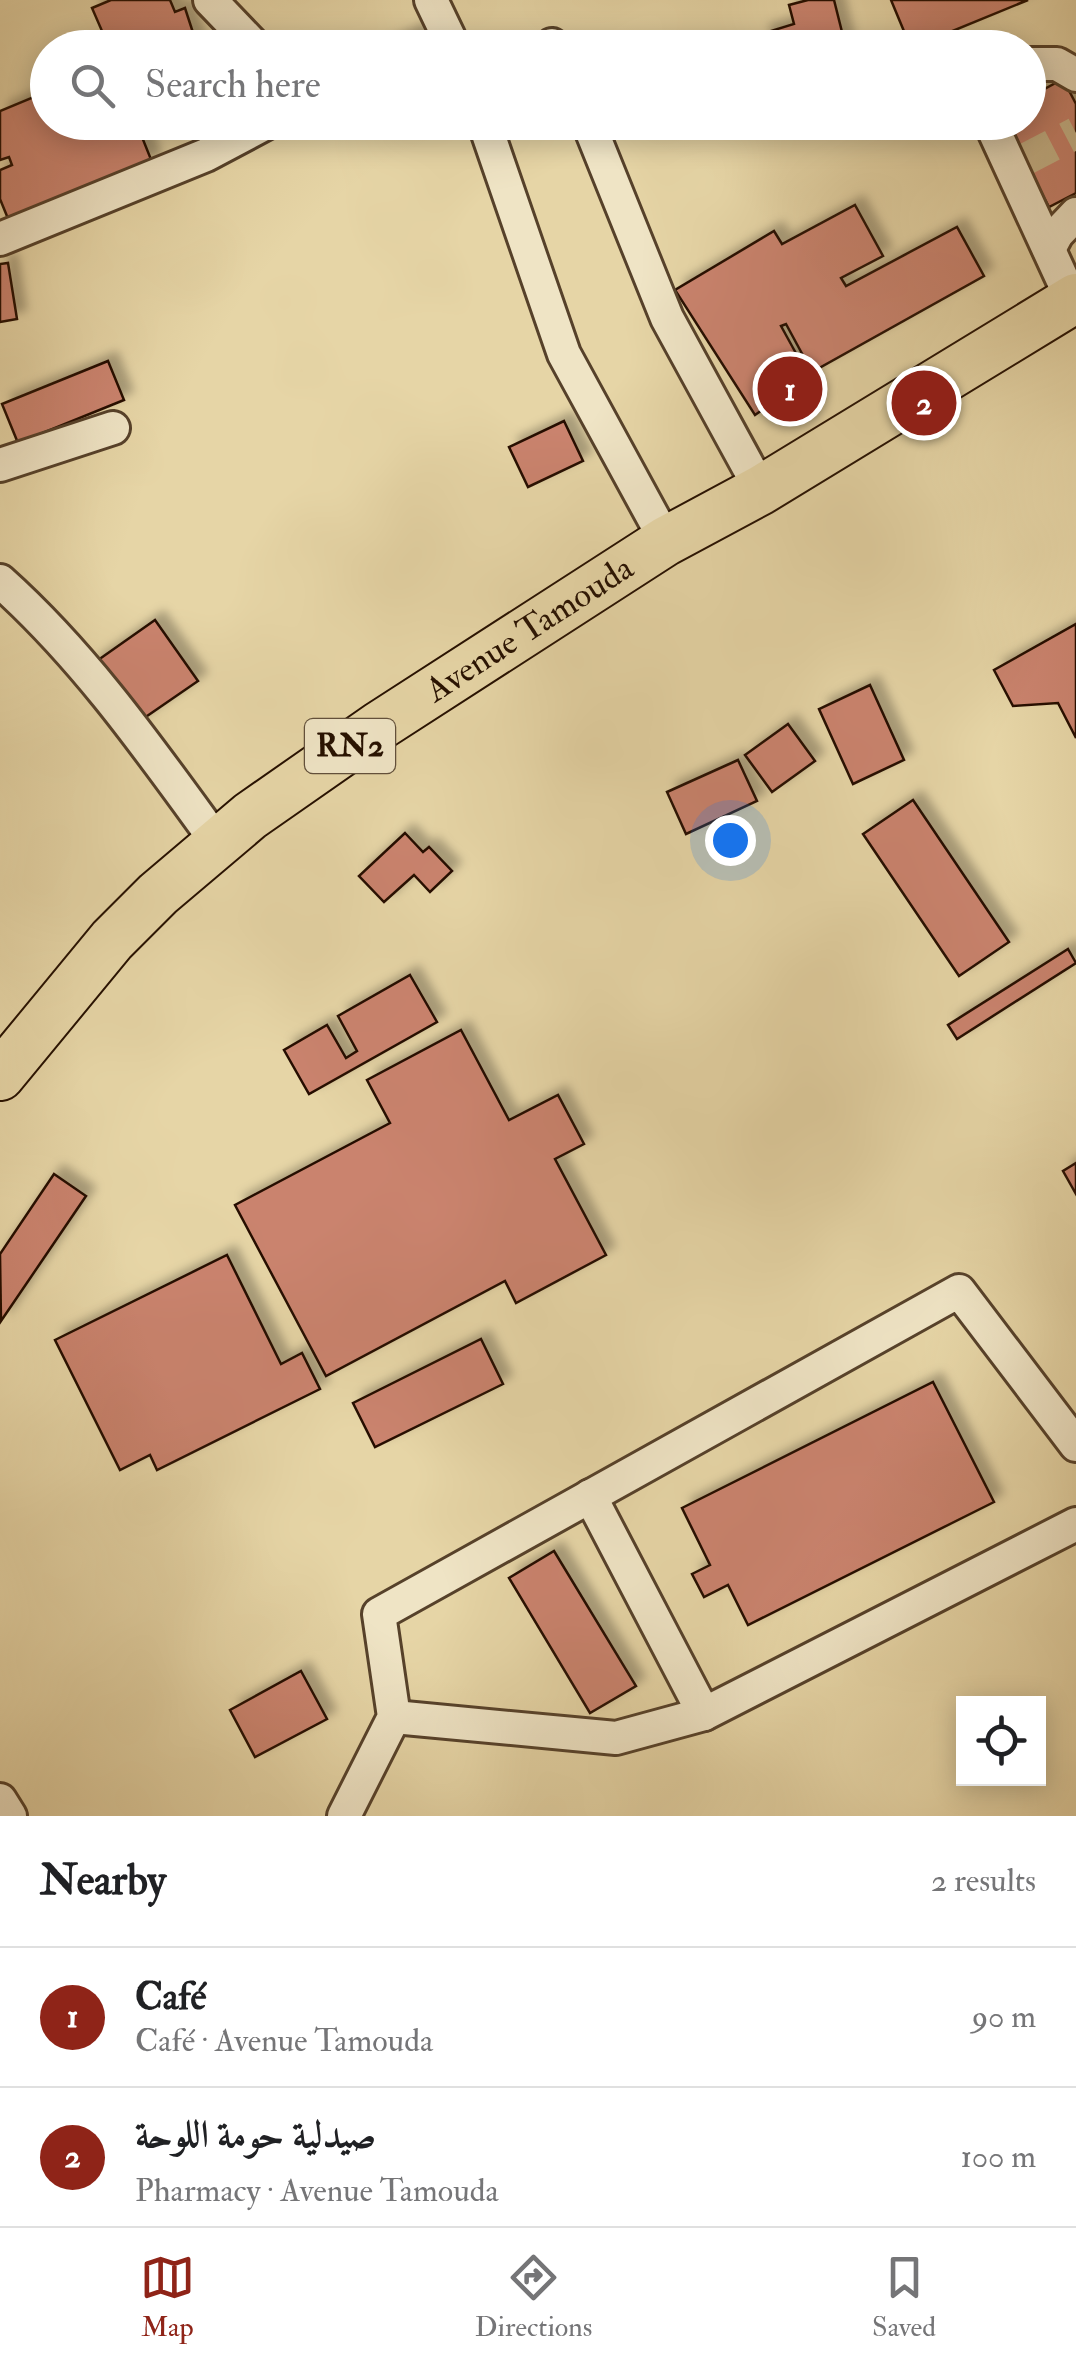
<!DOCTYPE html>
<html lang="en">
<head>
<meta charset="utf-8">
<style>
	:root { --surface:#fff; --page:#f6f6f6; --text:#202124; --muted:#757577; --line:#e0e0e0; --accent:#8f2418 }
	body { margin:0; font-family:"IM FELL Double Pica",Amiri,serif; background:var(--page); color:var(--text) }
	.controls { position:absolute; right:30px; bottom:30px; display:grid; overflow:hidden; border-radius:0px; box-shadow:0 5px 25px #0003 }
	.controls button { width:90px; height:90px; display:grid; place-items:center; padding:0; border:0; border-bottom:2px solid var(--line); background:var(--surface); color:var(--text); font:50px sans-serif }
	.you { position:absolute; left:730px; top:840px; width:35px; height:35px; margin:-25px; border:8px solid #fff; border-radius:50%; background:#1a73e8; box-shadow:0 0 0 15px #1a73e833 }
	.badge { display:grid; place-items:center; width:65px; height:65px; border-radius:50%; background:var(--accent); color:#fff; font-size:32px; font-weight:700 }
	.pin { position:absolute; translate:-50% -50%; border:5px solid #fff; box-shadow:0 2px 10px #0006 }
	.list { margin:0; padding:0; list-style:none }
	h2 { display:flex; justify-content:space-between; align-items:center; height:130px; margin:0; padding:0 40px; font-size:42px }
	h2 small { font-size:32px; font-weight:400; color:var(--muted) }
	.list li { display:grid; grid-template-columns:65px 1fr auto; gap:30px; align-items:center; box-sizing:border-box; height:140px; padding:0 40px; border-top:2px solid var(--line) }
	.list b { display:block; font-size:38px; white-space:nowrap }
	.list p { margin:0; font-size:32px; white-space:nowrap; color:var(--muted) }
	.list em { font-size:32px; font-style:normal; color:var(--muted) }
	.icon { flex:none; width:55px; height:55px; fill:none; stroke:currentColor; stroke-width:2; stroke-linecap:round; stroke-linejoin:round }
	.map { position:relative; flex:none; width:1076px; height:1816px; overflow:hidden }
	.search { position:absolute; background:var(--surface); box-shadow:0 5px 25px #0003; left:30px; right:30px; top:30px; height:110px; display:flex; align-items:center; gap:25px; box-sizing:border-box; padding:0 35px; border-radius:55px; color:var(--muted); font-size:38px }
	.sheet { height:410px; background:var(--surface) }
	nav { display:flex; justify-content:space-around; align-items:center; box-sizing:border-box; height:140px; border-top:2px solid var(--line); background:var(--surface); font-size:28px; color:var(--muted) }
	nav a { display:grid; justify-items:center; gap:5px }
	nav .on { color:var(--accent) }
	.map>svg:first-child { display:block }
	.building { fill:#ca836e; stroke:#261000; stroke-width:2.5; filter:url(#shadow) }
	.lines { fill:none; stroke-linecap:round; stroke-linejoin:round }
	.minor-tunnel { stroke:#c9b78d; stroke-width:32; stroke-dasharray:32 16; stroke-linecap:butt }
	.minor-casing { stroke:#56412a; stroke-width:38 }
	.highway-casing { stroke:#261000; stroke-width:52 }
	.minor { stroke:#efe4c5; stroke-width:32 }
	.highway { stroke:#e6d5a6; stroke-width:48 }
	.labels { text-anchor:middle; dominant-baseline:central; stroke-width:8; stroke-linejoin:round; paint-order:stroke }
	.shield { fill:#efe4c5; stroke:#62503b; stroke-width:2.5 }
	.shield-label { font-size:32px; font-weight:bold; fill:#261000 }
	.street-label { font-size:35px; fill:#261000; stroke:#efe4c5 }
</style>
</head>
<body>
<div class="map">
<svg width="1076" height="1816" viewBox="0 0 1076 1816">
	<defs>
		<filter id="shadow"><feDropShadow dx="9" dy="-9" stdDeviation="5" flood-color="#0004"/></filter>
	</defs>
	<rect width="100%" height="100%" fill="#e6d5a6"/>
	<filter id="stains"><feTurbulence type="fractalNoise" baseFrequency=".002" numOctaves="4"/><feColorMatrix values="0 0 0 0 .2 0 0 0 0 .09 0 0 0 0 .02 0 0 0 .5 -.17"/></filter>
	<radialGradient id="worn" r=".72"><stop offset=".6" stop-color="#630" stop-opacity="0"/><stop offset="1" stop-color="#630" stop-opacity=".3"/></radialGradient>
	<g class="building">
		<path d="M 111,0 L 170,0 L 175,12 L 185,8 L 198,48 L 120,48 L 115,34 L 105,38 L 92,8 Z"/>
		<path d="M 808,0 L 834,0 L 846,48 L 765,48 L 761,34 L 794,24 L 789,5 Z"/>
		<path d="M 891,0 L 1028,0 L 911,48 Z"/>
		<path d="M 416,33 L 423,48 L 382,48 Z"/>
		<path d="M 1063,79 L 1076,104 L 1076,193 L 1049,207 L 1003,122 L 1028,122 L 1028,98 Z"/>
		<path d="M 48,91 L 48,122 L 136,122 L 152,162 L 9,221 L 0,199 L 0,170 L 12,165 L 9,157 L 0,160 L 0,111 Z"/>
		<path d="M 855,205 L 883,256 L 841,278 L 846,286 L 957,227 L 984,276 L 812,372 L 786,324 L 781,326 L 809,377 L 755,415 L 675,290 L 774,231 L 782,244 Z"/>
		<path d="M 8,263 L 17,319 L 0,322 L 0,264 Z"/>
		<path d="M 108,361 L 124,400 L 18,443 L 2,404 Z"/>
		<path d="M 564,421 L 583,461 L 528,487 L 509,447 Z"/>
		<path d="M 155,620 L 198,681 L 134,725 L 91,665 Z"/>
		<path d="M 1076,624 L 1076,738 L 1058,703 L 1013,706 L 994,670 Z"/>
		<path d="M 870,685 L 904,760 L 853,784 L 819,709 Z"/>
		<path d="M 788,724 L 815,761 L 772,792 L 745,755 Z"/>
		<path d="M 738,760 L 757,801 L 686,834 L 667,792 Z"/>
		<path d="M 913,800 L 1009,942 L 959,976 L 863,834 Z"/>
		<path d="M 405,833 L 423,852 L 429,847 L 452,871 L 430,892 L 414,875 L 384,902 L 359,876 Z"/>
		<path d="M 1068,949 L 1076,963 L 957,1039 L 948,1025 Z"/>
		<path d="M 410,975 L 437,1022 L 309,1094 L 284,1050 L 327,1025 L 346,1058 L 357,1051 L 338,1016 Z"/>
		<path d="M 461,1030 L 509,1120 L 558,1095 L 584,1144 L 555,1159 L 606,1255 L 516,1303 L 505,1281 L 326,1376 L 235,1205 L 390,1123 L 367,1080 Z"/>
		<path d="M 1076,1163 L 1076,1194 L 1063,1171 Z"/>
		<path d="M 54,1174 L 86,1196 L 1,1321 L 0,1254 Z"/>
		<path d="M 227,1255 L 281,1364 L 302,1353 L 320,1389 L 157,1470 L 150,1455 L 120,1470 L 55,1340 Z"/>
		<path d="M 481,1339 L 503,1384 L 375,1447 L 353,1403 Z"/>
		<path d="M 933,1382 L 994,1502 L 748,1625 L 728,1585 L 704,1597 L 692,1574 L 710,1565 L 682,1508 Z"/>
		<path d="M 554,1551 L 636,1686 L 590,1713 L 509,1578 Z"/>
		<path d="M 301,1671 L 327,1719 L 255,1757 L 230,1710 Z"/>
	</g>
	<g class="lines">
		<path class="minor-tunnel" d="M 1024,160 L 1076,133"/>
		<g class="minor-casing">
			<g id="minor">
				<path d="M 210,0 L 256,48"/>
				<path d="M 431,0 L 454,48"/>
				<path d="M 552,45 L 553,48"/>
				<path d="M 1028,64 L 1057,64 L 1076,75"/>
				<path d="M 484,122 L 564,354 L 666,541"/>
				<path d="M 588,122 L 667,318 L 761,490"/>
				<path d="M 990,122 L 1072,300"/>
				<path d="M 0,239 L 206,155 L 268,122"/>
				<path d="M 1049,249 L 1057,234 L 1076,214"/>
				<path d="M 0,465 L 113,428"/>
				<path d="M 0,581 C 85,657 150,750 217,842"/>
				<path d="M 590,1496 L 704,1714"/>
				<path d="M 394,1717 L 616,1738 L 704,1714 L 1076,1524"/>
				<path d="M 0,1800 L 10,1816"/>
				<path d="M 344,1816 L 394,1717 L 379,1614 L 959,1291 L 1076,1445"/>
			</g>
		</g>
		<g class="highway-casing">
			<g id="highway">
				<path id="s1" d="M 0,1076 L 112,940 L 158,894 L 250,816 L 379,726 L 666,541 L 761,490 L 1076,298"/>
			</g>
		</g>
		<use href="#minor" class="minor"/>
		<use href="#highway" class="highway"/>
	</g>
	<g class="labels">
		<rect class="shield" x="305" y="719" width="90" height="54" rx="8"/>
		<g class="shield-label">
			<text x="350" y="746">RN2</text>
		</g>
		<g class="street-label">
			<text stroke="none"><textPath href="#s1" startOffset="698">Avenue Tamouda</textPath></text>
		</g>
	</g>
	<rect width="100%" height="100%" filter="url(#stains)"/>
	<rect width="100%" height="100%" fill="url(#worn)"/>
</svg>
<div class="controls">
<button><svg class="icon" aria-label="locate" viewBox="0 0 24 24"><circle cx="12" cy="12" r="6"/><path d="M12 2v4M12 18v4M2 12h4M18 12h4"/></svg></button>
</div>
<div class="you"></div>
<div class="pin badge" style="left:790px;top:389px">1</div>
<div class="pin badge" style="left:924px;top:403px">2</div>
<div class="search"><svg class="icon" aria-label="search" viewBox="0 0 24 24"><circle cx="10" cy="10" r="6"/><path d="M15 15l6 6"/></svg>Search here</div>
</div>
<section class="sheet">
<h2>Nearby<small>2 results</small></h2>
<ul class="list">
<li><span class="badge">1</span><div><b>Café</b><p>Café · Avenue Tamouda</p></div><em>90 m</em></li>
<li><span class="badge">2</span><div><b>صيدلية حومة اللوحة</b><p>Pharmacy · Avenue Tamouda</p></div><em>100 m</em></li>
</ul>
</section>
<nav>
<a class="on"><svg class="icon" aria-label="map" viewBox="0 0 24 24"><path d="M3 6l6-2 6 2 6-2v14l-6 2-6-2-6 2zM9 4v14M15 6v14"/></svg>Map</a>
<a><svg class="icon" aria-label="directions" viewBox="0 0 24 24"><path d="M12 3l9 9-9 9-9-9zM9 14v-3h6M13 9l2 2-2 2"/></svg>Directions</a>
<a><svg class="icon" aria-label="saved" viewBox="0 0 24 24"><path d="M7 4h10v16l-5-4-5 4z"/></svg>Saved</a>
</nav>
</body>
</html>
